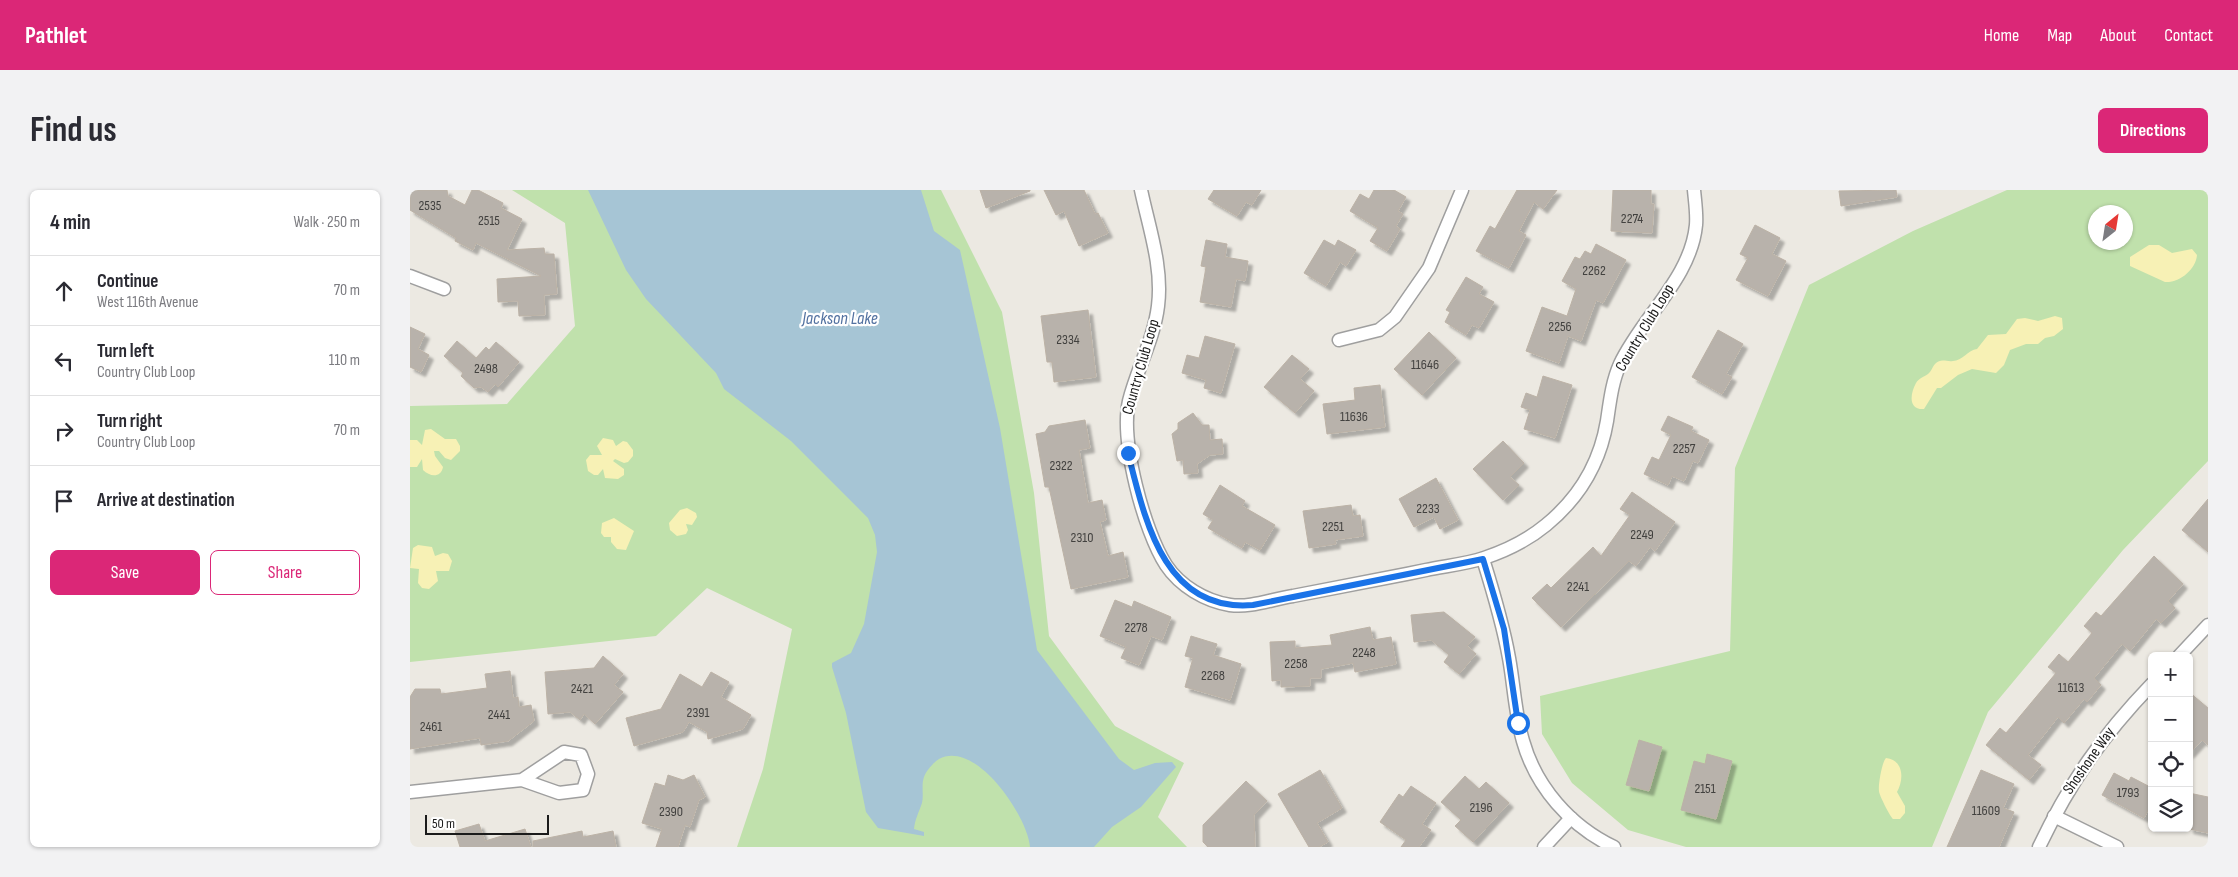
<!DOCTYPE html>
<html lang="en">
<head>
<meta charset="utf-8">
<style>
	:root { --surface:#fff; --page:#f2f2f3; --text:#2b2b33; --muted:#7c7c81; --line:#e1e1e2; --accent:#db2777 }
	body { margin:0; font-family:"Sofia Sans Condensed",sans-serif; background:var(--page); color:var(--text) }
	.controls { position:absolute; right:15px; bottom:15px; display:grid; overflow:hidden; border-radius:8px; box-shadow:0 1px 4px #0004 }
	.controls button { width:45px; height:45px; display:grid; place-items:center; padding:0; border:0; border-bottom:1px solid var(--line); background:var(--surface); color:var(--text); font:25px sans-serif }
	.compass { position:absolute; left:1678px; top:15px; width:45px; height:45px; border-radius:50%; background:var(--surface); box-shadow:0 1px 4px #0004; rotate:30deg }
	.scale { position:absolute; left:15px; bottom:12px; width:124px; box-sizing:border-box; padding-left:5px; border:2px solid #1b1b1b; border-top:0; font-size:14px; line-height:18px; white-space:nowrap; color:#1b1b1b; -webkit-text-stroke:4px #fff; paint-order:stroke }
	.stop { position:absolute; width:15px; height:15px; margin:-11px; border:4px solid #1a73e8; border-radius:50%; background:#fff }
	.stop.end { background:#1a73e8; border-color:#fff; box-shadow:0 1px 5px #0008 }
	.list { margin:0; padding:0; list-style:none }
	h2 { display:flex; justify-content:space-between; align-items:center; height:65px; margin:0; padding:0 20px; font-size:21px }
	h2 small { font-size:16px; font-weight:400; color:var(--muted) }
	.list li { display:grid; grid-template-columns:32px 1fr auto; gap:15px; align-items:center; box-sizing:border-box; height:70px; padding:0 20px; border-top:1px solid var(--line) }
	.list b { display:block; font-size:19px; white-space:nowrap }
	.list p { margin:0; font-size:16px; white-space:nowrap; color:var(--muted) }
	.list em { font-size:16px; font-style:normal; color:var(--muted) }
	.actions { display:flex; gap:10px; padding:15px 20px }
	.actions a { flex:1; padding:11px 0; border:1px solid var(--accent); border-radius:8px; text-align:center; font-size:18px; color:var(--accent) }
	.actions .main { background:var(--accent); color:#fff }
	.icon { flex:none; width:28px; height:28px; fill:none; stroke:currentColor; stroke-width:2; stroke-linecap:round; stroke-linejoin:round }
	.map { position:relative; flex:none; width:1798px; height:657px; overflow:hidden; border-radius:8px }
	header { display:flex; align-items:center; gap:30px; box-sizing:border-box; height:70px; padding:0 25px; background:var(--accent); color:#fff }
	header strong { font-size:24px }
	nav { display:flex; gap:28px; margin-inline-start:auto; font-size:18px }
	.intro { display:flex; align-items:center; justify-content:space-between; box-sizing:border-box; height:120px; padding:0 30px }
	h1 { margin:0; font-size:35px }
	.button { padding:12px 22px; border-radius:8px; background:var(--accent); color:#fff; font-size:18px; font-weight:700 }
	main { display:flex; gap:30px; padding:0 30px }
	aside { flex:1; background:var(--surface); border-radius:8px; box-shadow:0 1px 4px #0004 }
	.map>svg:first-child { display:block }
	.grass { fill:#c0e1ac; fill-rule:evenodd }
	.sand { fill:#f7f1b5 }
	.water { fill:#a6c5d5 }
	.building { fill:#b8b2ab; stroke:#bcb2a6; filter:url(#shadow) }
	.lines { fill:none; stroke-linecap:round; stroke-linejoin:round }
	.street-casing { stroke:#9f9f9f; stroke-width:15 }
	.street { stroke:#fff; stroke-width:12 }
	.route { stroke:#1a73e8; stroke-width:6 }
	.labels { text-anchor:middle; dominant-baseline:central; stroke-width:4.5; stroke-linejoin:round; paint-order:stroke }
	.number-label { font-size:14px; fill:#42413f }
	.street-label { font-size:16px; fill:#1b1b1b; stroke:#fff }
	.water-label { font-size:18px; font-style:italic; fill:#5271a0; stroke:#fff }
</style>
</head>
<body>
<header>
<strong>Pathlet</strong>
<nav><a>Home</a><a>Map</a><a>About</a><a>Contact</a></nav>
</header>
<div class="intro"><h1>Find us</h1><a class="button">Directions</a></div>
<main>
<aside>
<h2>4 min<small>Walk · 250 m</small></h2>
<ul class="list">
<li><svg class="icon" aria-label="ahead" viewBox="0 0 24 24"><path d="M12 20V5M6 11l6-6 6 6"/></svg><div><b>Continue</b><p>West 116th Avenue</p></div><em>70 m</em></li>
<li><svg class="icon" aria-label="left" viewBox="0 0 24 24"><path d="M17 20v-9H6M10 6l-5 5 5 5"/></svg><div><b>Turn left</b><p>Country Club Loop</p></div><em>110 m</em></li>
<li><svg class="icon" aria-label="right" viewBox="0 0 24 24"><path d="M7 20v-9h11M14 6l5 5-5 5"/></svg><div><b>Turn right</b><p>Country Club Loop</p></div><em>70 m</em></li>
<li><svg class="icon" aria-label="arrive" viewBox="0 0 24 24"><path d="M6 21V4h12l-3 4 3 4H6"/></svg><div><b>Arrive at destination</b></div></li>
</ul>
<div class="actions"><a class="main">Save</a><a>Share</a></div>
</aside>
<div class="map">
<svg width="1798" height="657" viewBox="0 0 1798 657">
	<defs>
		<filter id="shadow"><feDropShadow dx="4.5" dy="4.5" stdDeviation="1" flood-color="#0004"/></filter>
	</defs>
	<rect width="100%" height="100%" fill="#ece9e2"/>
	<g class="grass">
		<path d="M 102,0 L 531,0 L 592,122 L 624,303 L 639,446 L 705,536 L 774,573 L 748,627 L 777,657 L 327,657 L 353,579 L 382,439 L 297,398 L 246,446 L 0,472 L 0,216 L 97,214 L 165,136 L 155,33 Z"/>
		<path d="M 1597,0 L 1798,0 L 1798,271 L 1713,360 L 1578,522 L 1522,657 L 1276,657 L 1218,640 L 1162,593 L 1132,544 L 1130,506 L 1320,461 L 1325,278 L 1399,95 L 1503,41 ZM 1686,22 L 1716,22 L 1716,52 L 1686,52 Z"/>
	</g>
	<g class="sand">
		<path d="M 1739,55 L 1749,55 L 1762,63 L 1782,59 L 1787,65 C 1786,79 1770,93 1755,92 L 1720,76 L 1720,67 Z"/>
		<path d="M 1645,126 L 1652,128 L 1653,139 L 1644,146 L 1635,148 L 1628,154 L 1616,154 L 1600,160 L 1594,175 L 1586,183 L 1562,179 L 1548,185 L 1531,198 L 1527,198 L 1514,219 C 1498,220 1500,204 1506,193 C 1509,188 1514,187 1518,184 C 1522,181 1522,177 1525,174 C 1531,168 1536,172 1543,171 C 1552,171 1558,160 1567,159 L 1578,145 L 1596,144 L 1607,129 L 1615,128 L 1628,131 Z"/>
		<path d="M 21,239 L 35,249 L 46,249 L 50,256 L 50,261 L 41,270 L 35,268 L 29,261 L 24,261 L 25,266 L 33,277 C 31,288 20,287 13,280 L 12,269 L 7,277 L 0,277 L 0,250 L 7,250 L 12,255 L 15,240 Z"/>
		<path d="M 193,248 L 203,250 L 206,256 L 213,251 L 217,252 L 223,260 L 223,266 L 218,272 L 214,273 L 205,269 L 203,271 L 214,279 L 214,285 L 208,289 L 195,288 L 193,279 L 188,285 L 184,285 L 178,281 L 176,270 L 180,265 L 192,265 L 187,256 Z"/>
		<path d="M 277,318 L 286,323 L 287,327 L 282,335 L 276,334 L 278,340 L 276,344 L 267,346 L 260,340 L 259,333 L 270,320 Z"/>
		<path d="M 204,328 L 224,341 L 216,360 L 207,359 L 201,352 L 201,347 L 194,347 L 191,343 L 192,333 Z"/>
		<path d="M 8,355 L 22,357 L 25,366 L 33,363 L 38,364 L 42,371 L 39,381 L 26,381 L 28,391 L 19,399 L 12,398 L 8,393 L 9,379 L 0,378 L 3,358 Z"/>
		<path d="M 1476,568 C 1494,570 1494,590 1487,602 L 1495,616 L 1495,623 L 1490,629 L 1483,629 C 1480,626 1469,605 1469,601 C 1468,595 1472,572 1476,568 Z"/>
	</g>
	<path class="water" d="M 178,0 L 511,0 L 524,41 L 550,60 L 590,238 L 627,460 L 709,569 L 724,580 L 745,573 L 762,572 L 766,577 L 731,617 L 702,637 L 684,657 L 620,657 C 618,627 566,549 529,569 C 524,572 516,581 514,587 C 511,595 514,605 512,613 C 509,622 505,629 504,639 L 514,642 L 514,646 L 468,638 L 456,622 L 436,523 L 422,477 L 422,473 L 441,463 L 454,434 L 467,362 L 465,345 L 458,328 L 381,251 L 314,199 L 306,183 L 236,109 L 216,80 Z"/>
	<g class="building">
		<path d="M 0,0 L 37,0 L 38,6 L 55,15 L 62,0 L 68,0 L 93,13 L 91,18 L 112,29 L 97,60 L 134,58 L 135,64 L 144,64 L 147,104 L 134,105 L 135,125 L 109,126 L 108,111 L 88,112 L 87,89 L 131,86 L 66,53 L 63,60 L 45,51 L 46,48 L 0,20 Z"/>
		<path d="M 570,0 L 620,0 L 620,1 L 576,18 Z"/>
		<path d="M 634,0 L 674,0 L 685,24 L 688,23 L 698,43 L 669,56 L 654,21 L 646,25 Z"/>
		<path d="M 804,0 L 851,0 L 842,15 L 836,12 L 827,26 L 798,9 Z"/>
		<path d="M 964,0 L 984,0 L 996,7 L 988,21 L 993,24 L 986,36 L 990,39 L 977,61 L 960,51 L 968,38 L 940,21 L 950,4 L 959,9 Z"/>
		<path d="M 1107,0 L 1147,0 L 1133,19 L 1124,12 L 1109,41 L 1116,45 L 1099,78 L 1066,61 L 1080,36 L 1085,39 Z"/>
		<path d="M 1203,0 L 1241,0 L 1241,14 L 1244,14 L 1242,43 L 1201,41 Z"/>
		<path d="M 1486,0 L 1487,7 L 1431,16 L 1429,1 Z"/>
		<path d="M 1345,35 L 1370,48 L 1362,64 L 1376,71 L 1358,106 L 1326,90 L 1338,68 L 1330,64 Z"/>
		<path d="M 796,50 L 817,54 L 815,67 L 838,71 L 835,91 L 826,89 L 821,117 L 790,112 L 796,77 L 791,76 Z"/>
		<path d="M 914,50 L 925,56 L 928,50 L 946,60 L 936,76 L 930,72 L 916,96 L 894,83 Z"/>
		<path d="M 1186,54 L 1216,70 L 1193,113 L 1186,110 L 1171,151 L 1158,146 L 1149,173 L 1116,161 L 1132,117 L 1157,126 L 1166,99 L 1152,91 L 1165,67 L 1170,69 L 1175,61 L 1181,64 Z"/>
		<path d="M 1056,87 L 1073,97 L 1069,104 L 1084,112 L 1069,138 L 1062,135 L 1056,145 L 1035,132 L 1040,122 L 1036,120 Z"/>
		<path d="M 678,120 L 686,187 L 644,192 L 642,172 L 637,172 L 631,126 Z"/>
		<path d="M 0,137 L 15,144 L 8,159 L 19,165 L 11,182 L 0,177 Z"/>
		<path d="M 1308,140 L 1333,154 L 1316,184 L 1322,187 L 1312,204 L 1282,187 Z"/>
		<path d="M 1019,142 L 1046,168 L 1012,205 L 984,179 Z"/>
		<path d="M 795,146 L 825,154 L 811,203 L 794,198 L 796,190 L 772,183 L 777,165 L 789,168 Z"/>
		<path d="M 47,151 L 66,168 L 76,157 L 79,160 L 86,152 L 109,172 L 88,197 L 85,194 L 78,202 L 71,197 L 64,198 L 51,186 L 53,183 L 34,166 Z"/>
		<path d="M 882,165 L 899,179 L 890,189 L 904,201 L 885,223 L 854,197 Z"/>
		<path d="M 1133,186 L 1162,195 L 1145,248 L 1114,239 L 1120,220 L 1111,217 L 1116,203 L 1127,207 Z"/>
		<path d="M 970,195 L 975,237 L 917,244 L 913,214 L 945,210 L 944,198 Z"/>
		<path d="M 783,223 L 792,235 L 799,235 L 800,250 L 812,249 L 813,264 L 800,265 L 787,274 L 788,283 L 774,284 L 773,270 L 767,271 L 762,244 L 768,239 L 768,233 Z"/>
		<path d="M 1258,226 L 1283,237 L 1281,241 L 1299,250 L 1288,273 L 1283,271 L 1274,291 L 1262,286 L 1258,295 L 1234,284 L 1242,267 L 1249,270 L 1261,245 L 1251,240 Z"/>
		<path d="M 675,230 L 680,258 L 669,260 L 678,313 L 692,310 L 696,330 L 690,332 L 698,366 L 713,362 L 718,387 L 661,399 L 639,297 L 635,297 L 626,244 L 635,242 L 639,236 Z"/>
		<path d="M 1093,251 L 1114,273 L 1100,287 L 1109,295 L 1093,310 L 1063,279 Z"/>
		<path d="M 1026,288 L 1048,330 L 1030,339 L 1024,327 L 1004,337 L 989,309 Z"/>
		<path d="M 810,295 L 835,311 L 832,316 L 865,335 L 850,360 L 835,352 L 832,358 L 798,338 L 803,330 L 793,324 Z"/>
		<path d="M 1222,302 L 1265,332 L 1245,361 L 1240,357 L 1226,376 L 1219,371 L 1151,437 L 1122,408 L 1137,394 L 1141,398 L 1183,357 L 1191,366 L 1220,325 L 1210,319 Z"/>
		<path d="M 1798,309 L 1798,362 L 1772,340 Z"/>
		<path d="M 941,315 L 943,326 L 950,325 L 953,346 L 925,350 L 926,354 L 899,358 L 893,321 Z"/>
		<path d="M 1744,366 L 1773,394 L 1758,411 L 1765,418 L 1751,433 L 1746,429 L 1720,461 L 1712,454 L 1684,488 L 1691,495 L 1677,512 L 1674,509 L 1654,533 L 1648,527 L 1618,565 L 1631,575 L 1619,590 L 1576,555 L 1590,538 L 1596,543 L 1646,483 L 1638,477 L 1649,464 L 1658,472 L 1682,443 L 1674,436 L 1686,422 L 1691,426 Z"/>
		<path d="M 705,410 L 722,417 L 724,411 L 761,427 L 752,450 L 741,446 L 729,475 L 711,468 L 716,457 L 690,446 Z"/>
		<path d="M 1034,422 L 1065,447 L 1057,456 L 1066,464 L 1049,484 L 1034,472 L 1039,465 L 1021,450 L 1004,452 L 1001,425 Z"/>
		<path d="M 960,437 L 963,450 L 981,447 L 986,474 L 945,482 L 943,473 L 911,479 L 911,488 L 900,488 L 900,496 L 871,497 L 871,490 L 862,491 L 860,452 L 885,451 L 885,458 L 922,455 L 920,445 Z"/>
		<path d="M 781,446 L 807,454 L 803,465 L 831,474 L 820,510 L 775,497 L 783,468 L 775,466 Z"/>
		<path d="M 193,466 L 213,484 L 204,495 L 213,502 L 185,534 L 174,524 L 170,530 L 160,522 L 138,524 L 135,482 L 184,478 Z"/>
		<path d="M 100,481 L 103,508 L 108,507 L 109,517 L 121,515 L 124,531 L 98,551 L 71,555 L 70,548 L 0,559 L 0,507 L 5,499 L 30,499 L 31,504 L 77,498 L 75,484 Z"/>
		<path d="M 301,482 L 319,492 L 311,507 L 341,525 L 333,539 L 298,549 L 297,542 L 279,532 L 273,542 L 224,556 L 216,528 L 251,519 L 270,484 L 292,497 Z"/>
		<path d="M 1779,502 L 1798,518 L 1798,555 L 1792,550 L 1779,564 Z"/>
		<path d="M 1229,550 L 1252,557 L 1239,601 L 1216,595 Z"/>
		<path d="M 1297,564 L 1322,571 L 1306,629 L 1271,620 L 1284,571 L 1295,574 Z"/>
		<path d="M 910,580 L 932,618 L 907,633 L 918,652 L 909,657 L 899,657 L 868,604 Z"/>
		<path d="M 1571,580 L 1604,594 L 1593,618 L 1604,622 L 1589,657 L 1537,657 Z"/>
		<path d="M 1704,583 L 1719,591 L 1721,587 L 1742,598 L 1742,613 L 1734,628 L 1692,605 Z"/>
		<path d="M 258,585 L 273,590 L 284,585 L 295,607 L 289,610 L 280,637 L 275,635 L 268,657 L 246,657 L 252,639 L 232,633 L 245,593 L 255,596 Z"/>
		<path d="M 1055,586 L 1069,599 L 1076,592 L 1099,613 L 1063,652 L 1045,636 L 1051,630 L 1031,612 Z"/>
		<path d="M 836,591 L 857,611 L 844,625 L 845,657 L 798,657 L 793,652 L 793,635 Z"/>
		<path d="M 1001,596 L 1026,613 L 1012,634 L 1021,640 L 1009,657 L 991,657 L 996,650 L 970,632 L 989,604 L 993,607 Z"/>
		<path d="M 1779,603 L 1798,607 L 1798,643 L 1779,639 Z"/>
		<path d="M 69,634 L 75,651 L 115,639 L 121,657 L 50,657 L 45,641 Z"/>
		<path d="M 172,641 L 173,647 L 203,641 L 206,657 L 123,657 L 123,651 Z"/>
	</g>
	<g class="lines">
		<g class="street-casing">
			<g id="street">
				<path d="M 731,0 C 739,38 753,77 748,116 C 744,149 727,179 719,211 C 710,251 734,341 756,375 C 770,396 795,411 820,415 C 841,418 862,409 883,406 C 928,397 972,389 1016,380 C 1035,376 1056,374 1074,368 C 1095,361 1119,349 1136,335 C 1169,308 1190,273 1197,231 C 1200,211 1202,192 1210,174 C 1232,127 1281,88 1286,35 C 1287,24 1285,11 1284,0"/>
				<path d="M 0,86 L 34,99"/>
				<path d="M 929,150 L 969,140 L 985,127 L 1019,78 L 1052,0"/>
				<path d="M 1073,369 C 1083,401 1093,434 1099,468 C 1104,495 1105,524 1113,551 C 1126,597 1160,636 1204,657"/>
				<path d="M 1769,466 L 1798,435"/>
				<path d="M 0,602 L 112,590 L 149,603 L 173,600 L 178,584 L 171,565 L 154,562 L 112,590"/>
				<path d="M 1644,626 L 1707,657"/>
				<path d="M 1134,657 L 1161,628"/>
				<path d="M 1629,657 C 1660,592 1692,546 1742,494"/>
			</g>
		</g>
		<use href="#street" class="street"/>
	</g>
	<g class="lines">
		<path class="route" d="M 718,263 C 735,330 754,423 843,415 L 1073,369 L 1094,439 L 1108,533"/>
	</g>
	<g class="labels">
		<g class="number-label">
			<text x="20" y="15">2535</text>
			<text x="1222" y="28">2274</text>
			<text x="79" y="30">2515</text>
			<text x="1184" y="80">2262</text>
			<text x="1150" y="136">2256</text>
			<text x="658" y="149">2334</text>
			<text x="1015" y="174">11646</text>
			<text x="76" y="178">2498</text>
			<text x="944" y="226">11636</text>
			<text x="1274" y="258">2257</text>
			<text x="651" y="275">2322</text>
			<text x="1018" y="318">2233</text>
			<text x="923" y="336">2251</text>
			<text x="1232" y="344">2249</text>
			<text x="672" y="347">2310</text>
			<text x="1168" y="396">2241</text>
			<text x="726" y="437">2278</text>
			<text x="954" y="462">2248</text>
			<text x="886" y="473">2258</text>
			<text x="803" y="485">2268</text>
			<text x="1661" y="497">11613</text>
			<text x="172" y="498">2421</text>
			<text x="288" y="522">2391</text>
			<text x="89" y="524">2441</text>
			<text x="21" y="536">2461</text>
			<text x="1295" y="598">2151</text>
			<text x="1718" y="602">1793</text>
			<text x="1071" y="617">2196</text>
			<text x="1576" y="620">11609</text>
			<text x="261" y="621">2390</text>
		</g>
		<g class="street-label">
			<text transform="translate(1235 138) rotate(-59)">Country Club Loop</text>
			<text transform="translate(731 177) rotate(-74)">Country Club Loop</text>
			<text transform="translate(1679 571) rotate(-55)">Shoshone Way</text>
		</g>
		<g class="water-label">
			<text x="430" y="128">Jackson Lake</text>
		</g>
	</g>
</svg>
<div class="controls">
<button>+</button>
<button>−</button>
<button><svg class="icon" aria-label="locate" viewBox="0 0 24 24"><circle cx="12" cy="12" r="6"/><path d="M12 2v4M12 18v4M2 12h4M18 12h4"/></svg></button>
<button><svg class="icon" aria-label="layers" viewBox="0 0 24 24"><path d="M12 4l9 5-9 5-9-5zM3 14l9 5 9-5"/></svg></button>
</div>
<svg class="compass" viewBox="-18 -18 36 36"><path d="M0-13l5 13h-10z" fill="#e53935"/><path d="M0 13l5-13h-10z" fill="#7c7c81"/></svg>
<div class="scale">50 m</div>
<div class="stop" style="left:1108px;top:533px"></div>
<div class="stop end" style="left:718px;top:263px"></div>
</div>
</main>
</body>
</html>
